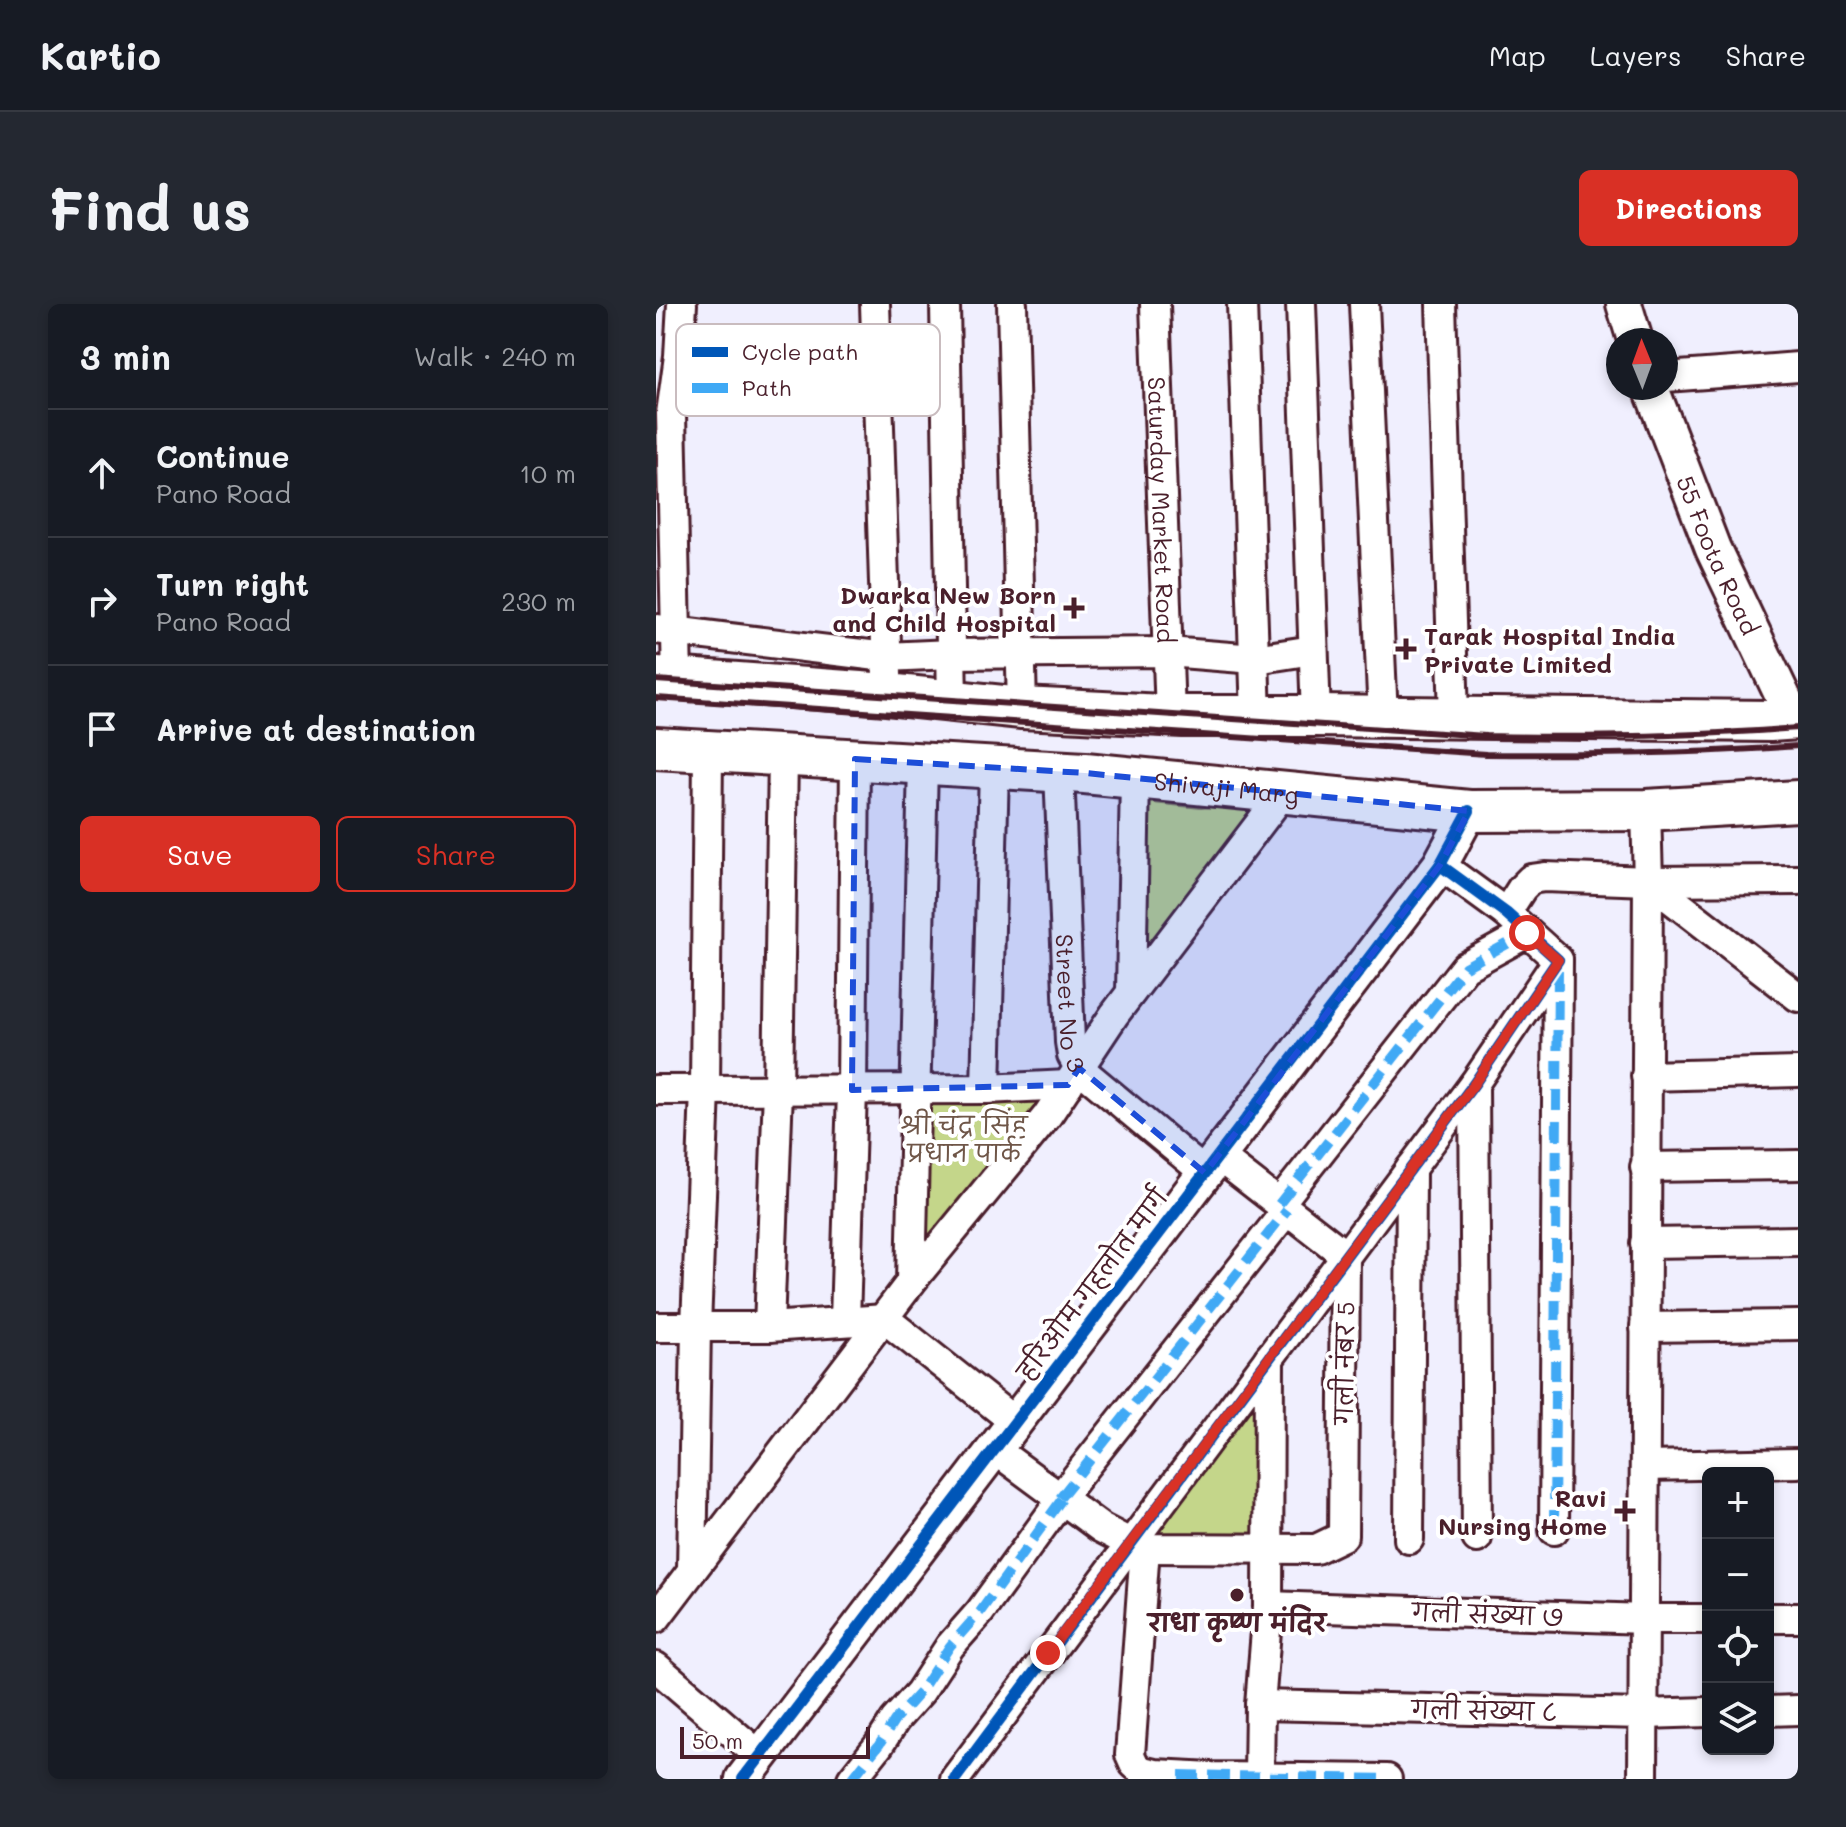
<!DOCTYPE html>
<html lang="en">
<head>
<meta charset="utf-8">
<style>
	:root { --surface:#171b24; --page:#242831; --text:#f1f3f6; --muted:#9ea1a6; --line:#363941; --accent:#d93025 }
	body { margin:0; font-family:Mali,"Playpen Sans Deva",sans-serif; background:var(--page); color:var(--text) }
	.controls { position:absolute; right:24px; bottom:24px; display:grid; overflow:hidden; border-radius:12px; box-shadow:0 4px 12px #0003 }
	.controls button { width:72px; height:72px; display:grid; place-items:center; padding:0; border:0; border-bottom:2px solid var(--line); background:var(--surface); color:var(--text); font:40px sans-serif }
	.compass { position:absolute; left:950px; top:24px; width:72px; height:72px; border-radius:50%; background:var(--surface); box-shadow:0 4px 12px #0003; rotate:359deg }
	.scale { position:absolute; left:24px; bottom:20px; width:190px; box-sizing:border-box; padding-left:8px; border:4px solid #4a1f2b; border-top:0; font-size:22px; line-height:28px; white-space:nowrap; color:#4a1f2b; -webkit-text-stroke:6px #fff; paint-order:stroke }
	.stop { position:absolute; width:24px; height:24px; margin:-18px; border:6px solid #d93025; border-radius:50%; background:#fff }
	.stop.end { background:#d93025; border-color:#fff; box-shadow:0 2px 8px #0008 }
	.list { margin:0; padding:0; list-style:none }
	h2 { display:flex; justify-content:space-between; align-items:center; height:104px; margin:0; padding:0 32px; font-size:34px }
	h2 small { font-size:26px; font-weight:400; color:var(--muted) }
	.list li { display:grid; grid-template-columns:52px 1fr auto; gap:24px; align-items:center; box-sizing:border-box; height:128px; padding:0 32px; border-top:2px solid var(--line) }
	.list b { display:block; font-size:30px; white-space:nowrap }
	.list p { margin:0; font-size:26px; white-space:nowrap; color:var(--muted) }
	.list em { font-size:26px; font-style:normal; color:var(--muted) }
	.actions { display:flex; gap:16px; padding:24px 32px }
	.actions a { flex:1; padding:18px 0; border:2px solid var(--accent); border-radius:12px; text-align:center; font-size:28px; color:var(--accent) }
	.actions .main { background:var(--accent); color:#fff }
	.icon { flex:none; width:44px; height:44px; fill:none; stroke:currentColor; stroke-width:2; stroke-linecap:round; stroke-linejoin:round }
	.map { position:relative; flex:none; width:1142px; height:1475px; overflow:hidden; border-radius:12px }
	header { display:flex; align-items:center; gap:48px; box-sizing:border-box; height:112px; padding:0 40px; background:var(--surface); border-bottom:2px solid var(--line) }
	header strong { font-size:38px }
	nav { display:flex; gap:44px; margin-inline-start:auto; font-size:28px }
	.intro { display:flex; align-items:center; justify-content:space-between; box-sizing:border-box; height:192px; padding:0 48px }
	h1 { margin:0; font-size:56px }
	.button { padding:20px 36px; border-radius:12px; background:var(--accent); color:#fff; font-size:28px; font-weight:700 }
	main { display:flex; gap:48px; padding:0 48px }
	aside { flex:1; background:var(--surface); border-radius:12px; box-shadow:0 4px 12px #0003 }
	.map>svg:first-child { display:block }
	.green { fill:#c4d68a; stroke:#877a5a; stroke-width:2 }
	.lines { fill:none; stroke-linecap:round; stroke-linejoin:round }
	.minor-casing { stroke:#4a1f2b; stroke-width:34 }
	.tertiary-casing { stroke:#4a1f2b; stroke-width:40 }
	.secondary-casing { stroke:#4a1f2b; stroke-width:46 }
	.minor { stroke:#fff; stroke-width:28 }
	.tertiary { stroke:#fff; stroke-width:34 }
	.secondary { stroke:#fff; stroke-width:40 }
	.rail { stroke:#4a1f2b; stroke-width:6 }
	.quiet { stroke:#3fa9f5; stroke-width:10; stroke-dasharray:20 10; stroke-linecap:butt }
	.cycleway-casing { stroke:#fff; stroke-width:17 }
	.cycleway { stroke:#0057b8; stroke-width:12 }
	.route { stroke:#d93025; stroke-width:10 }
	.marked { fill:#1d4ed8; fill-opacity:0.2; stroke:#1d4ed8; stroke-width:6; stroke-dasharray:16 10; stroke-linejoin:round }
	.poi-dot { fill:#4a1f2b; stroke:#fff; stroke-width:3 }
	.labels { text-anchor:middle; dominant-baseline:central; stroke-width:8; stroke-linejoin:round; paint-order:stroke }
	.street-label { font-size:24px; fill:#4a1f2b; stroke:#fff }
	.poi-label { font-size:24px; font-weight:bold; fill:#4a1f2b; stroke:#fff; text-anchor:end }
	.park-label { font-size:24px; fill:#6f5648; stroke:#fff }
	.key { fill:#fff; stroke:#c9bcbf; stroke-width:2 }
	.key-label { font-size:22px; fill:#4a1f2b }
</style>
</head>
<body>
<header>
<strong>Kartio</strong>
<nav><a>Map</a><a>Layers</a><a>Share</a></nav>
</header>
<div class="intro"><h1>Find us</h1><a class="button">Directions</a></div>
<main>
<aside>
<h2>3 min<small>Walk · 240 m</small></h2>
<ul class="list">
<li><svg class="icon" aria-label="ahead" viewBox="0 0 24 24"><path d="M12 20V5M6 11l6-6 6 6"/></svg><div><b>Continue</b><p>Pano Road</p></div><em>10 m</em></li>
<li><svg class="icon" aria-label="right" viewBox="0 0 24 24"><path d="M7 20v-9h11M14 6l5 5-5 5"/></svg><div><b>Turn right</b><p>Pano Road</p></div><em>230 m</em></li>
<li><svg class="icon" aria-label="arrive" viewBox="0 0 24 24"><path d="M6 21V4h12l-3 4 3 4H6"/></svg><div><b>Arrive at destination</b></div></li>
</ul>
<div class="actions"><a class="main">Save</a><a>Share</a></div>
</aside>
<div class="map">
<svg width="1142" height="1475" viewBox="0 0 1142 1475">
	<rect width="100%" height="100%" fill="#f0effe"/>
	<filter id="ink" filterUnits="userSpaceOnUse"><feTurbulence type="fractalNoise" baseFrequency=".0125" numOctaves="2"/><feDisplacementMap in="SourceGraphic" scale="16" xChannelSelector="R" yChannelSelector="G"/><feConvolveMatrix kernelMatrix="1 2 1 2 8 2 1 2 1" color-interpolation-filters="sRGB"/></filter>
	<g filter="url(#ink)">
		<g class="green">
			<path d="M 610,496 L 489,647 L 488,498 L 545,504 Z"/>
			<path d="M 395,790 L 264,950 L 269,796 Z"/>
			<path d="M 602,1087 L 602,1234 L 490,1235 Z"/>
		</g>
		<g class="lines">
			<g class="minor-casing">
				<g id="minor">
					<path d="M 219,0 L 231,371"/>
					<path d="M 289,0 L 296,398"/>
					<path d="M 356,0 L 366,404"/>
					<path id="s1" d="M 499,0 L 514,411"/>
					<path d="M 586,0 L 600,412"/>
					<path d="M 645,0 L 660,412"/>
					<path d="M 708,0 L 727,413"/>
					<path d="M 785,0 L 798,413"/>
					<path d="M 1010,73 L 1142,63"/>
					<path d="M 0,325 L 230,353 L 295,350 L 512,348 L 599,355 L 657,346"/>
					<path d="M 21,375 L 15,110 L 23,52 L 26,0"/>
					<path id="s2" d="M 403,467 L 414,738 L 416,751 L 423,764 L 549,869"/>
					<path d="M 992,577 L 1142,693"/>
					<path d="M 850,609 L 866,584 L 875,575 L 889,573 L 992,577 L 1142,576"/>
					<path d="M 475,688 L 479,474"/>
					<path d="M 990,772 L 1142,768"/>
					<path d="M 818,780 L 821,1234"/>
					<path d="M 330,785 L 338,463"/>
					<path d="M 0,786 L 330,785 L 412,781"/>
					<path d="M 989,863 L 1142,861"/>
					<path d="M 623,900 L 809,663 L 871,629"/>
					<path d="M 989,939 L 1142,937"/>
					<path d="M 255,978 L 267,459"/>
					<path d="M 189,1017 L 196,786 L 199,455"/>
					<path d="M 0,1023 L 113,1023 L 229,1015 L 359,1118"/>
					<path d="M 113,1023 L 122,786 L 127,451"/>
					<path d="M 989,1023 L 1142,1021"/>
					<path d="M 338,1145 L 445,1224 L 474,1239 L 489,1244 L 660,1245 L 687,1232 L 689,951 L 562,852"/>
					<path d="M 989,1162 L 1142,1159"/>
					<path d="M 404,1194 L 631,906"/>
					<path d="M 898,1226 L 902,656"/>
					<path d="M 753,1235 L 755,864"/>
					<path d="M 489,1244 L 474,1451 L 478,1460 L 486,1467 L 499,1470 L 556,1473 L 731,1475"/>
					<path d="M 36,1266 L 40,1023 L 49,786 L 52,447"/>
					<path d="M 612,1302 L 989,1315 L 1052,1315"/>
					<path d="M 0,1314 L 255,978 L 391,812 L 458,711 L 627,489"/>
					<path d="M 1112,1314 L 1142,1314"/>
					<path d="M 0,1363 L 104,1452"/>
					<path d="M 604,1401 L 988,1410 L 1052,1408"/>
					<path d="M 1112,1407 L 1142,1406"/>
					<path d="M 603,1473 L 604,1401 L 612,1302 L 613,1054"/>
					<path d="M 196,1475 L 223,1441 L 239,1416 L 264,1388 L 294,1342 L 324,1308 L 406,1195"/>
					<path d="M 299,1475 L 818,780 L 902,656 L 850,609 L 784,561"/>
					<path d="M 987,1475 L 992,577 L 990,506"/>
				</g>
			</g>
			<g class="tertiary-casing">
				<g id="tertiary">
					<path d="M 968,0 L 979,36"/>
					<path id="s3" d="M 995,84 L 1057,245 L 1138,416"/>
					<path d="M 87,1475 L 784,561 L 813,507"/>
				</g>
			</g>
			<g class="secondary-casing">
				<g id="secondary">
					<path d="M 0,373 L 231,390 L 366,404 L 527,412 L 660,412 L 1114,417 L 1142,415"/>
					<path id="s4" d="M 0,444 L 429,469 L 813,507 L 990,506 L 1142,497"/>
				</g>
			</g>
			<use href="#minor" class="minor"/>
			<use href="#tertiary" class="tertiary"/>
			<use href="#secondary" class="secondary"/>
			<g class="rail">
				<path d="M 0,376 L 830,432 C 935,434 1038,432 1142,424"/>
				<path d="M 0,394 L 830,450 C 934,451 1038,450 1142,442"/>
			</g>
			<g class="quiet">
				<path d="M 623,900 L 809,663 L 871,629"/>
				<path d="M 404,1194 L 631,906"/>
				<path d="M 898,1226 L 902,662"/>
				<path d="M 523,1471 L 731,1475"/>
				<path d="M 196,1475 L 223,1441 L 239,1416 L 264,1388 L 294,1342 L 324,1308 L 406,1195"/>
			</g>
			<g class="cycleway-casing">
				<g id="cycleway">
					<path d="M 87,1475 L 784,561 L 813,507"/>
					<path d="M 299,1475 L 818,780 L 902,656 L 850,609 L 784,561"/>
				</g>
			</g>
			<use href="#cycleway" class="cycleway"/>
		</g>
	</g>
	<g class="lines" filter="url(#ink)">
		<path class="route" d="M 392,1349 L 818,780 L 902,656 L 871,629"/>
	</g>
	<path class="marked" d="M 199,455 L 429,469 L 813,507 L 784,561 L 549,869 L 423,764 L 412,781 L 196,786 Z"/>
	<g class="poi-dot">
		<path d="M414 292h8v8h8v8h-8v8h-8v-8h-8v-8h8z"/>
		<path d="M746 333h8v8h8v8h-8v8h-8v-8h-8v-8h8z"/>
		<path d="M965 1195h8v8h8v8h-8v8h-8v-8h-8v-8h8z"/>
		<circle cx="581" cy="1291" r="8"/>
	</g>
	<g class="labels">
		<g class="street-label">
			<text stroke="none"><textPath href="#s1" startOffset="206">Saturday Market Road</textPath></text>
			<text stroke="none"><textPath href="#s3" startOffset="180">55 Foota Road</textPath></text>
			<text stroke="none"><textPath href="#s4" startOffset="572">Shivaji Marg</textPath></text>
			<text stroke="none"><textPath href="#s2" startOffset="232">Street No 3</textPath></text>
			<text transform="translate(436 980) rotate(-53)">हरिओम गहलोत मार्ग</text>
			<text transform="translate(688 1059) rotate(-89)">गली नंबर 5</text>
			<text transform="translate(832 1310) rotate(2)">गली संख्या ७</text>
			<text transform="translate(828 1406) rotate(1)">गली संख्या ८</text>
		</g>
		<g class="poi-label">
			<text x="400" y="290">Dwarka New Born<tspan x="400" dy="28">and Child Hospital</tspan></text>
			<text x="768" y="331" text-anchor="start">Tarak Hospital India<tspan x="768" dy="28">Private Limited</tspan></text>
			<text x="951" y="1193">Ravi<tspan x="951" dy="28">Nursing Home</tspan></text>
			<text x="581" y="1318" text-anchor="middle">राधा कृष्ण मंदिर</text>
		</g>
		<g class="park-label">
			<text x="308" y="820">श्री चंद्र सिंह<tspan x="308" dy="28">प्रधान पार्क</tspan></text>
		</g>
	</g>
	<rect x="20" y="20" width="264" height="92" rx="12" class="key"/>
	<rect x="36" y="43" width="36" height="10" fill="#0057b8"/>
	<rect x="36" y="79" width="36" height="10" fill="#3fa9f5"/>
	<g class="key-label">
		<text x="86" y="56">Cycle path</text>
		<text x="86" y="92">Path</text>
	</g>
</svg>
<div class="controls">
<button>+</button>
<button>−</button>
<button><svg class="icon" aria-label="locate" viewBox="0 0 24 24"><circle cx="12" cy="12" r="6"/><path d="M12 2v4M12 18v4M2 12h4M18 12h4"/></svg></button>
<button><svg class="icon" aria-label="layers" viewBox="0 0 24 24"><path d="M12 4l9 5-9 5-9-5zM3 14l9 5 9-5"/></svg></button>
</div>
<svg class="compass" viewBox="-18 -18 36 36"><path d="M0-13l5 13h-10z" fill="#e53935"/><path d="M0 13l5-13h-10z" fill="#9ea1a6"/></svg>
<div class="scale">50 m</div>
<div class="stop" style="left:871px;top:629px"></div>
<div class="stop end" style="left:392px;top:1349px"></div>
</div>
</main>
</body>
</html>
